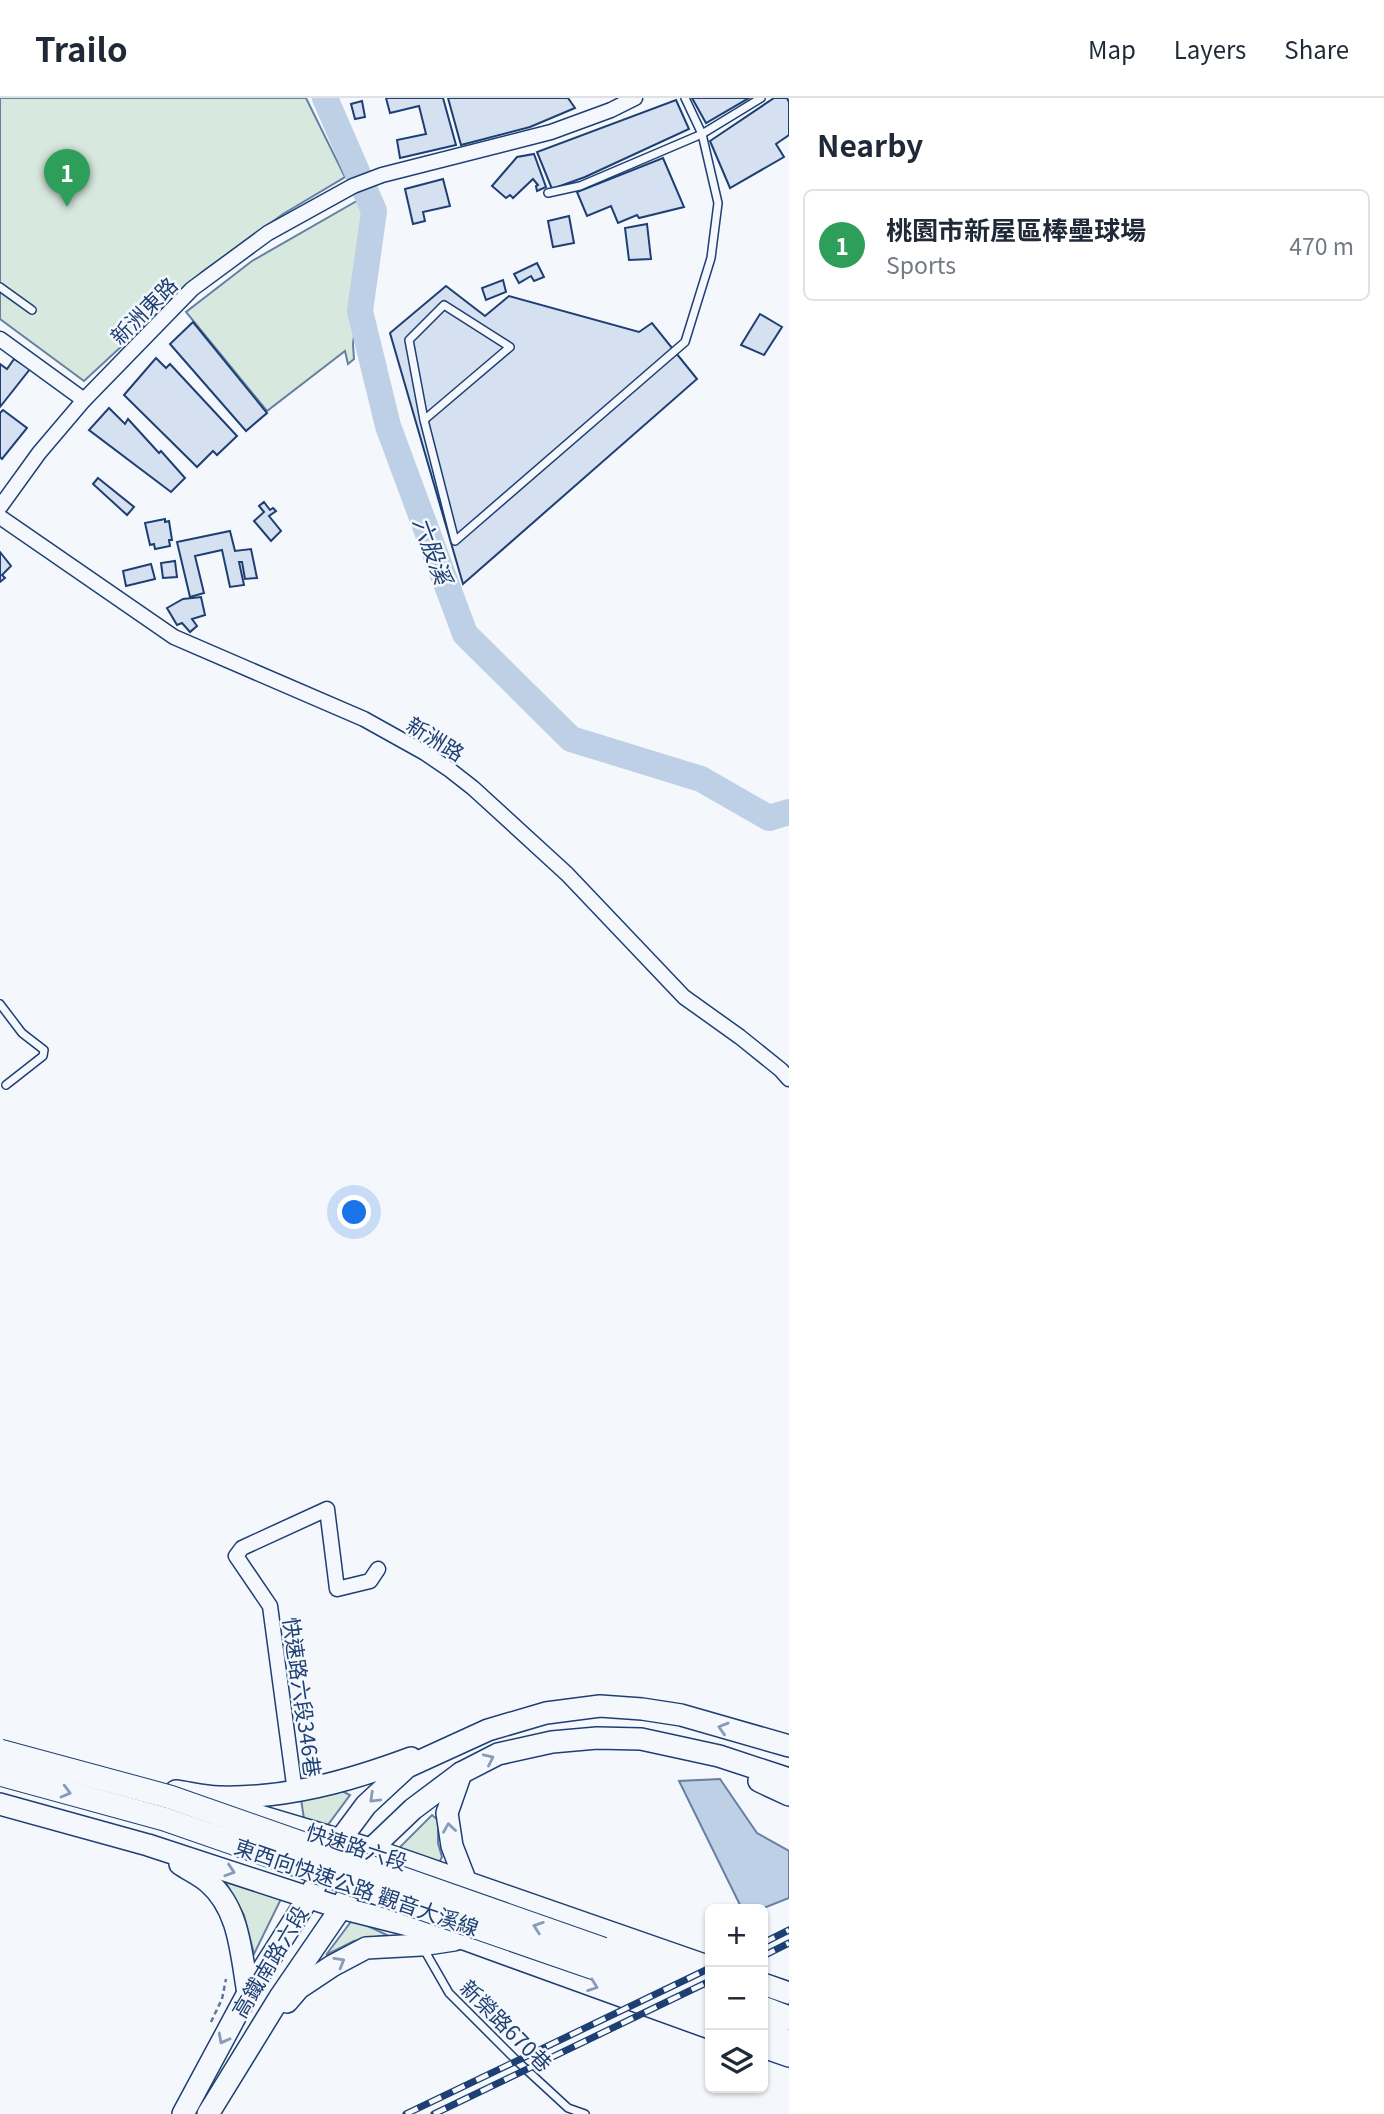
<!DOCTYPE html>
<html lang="en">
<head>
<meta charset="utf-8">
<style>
	:root { --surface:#fff; --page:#f2f2f3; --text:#1f2937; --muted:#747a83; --line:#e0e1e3; --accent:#c62828 }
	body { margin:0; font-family:Georgia,"Noto Sans TC",serif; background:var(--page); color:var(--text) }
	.controls { position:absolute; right:21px; bottom:21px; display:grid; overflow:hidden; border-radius:10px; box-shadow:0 2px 5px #0004 }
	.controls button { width:63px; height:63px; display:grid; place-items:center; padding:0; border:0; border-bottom:2px solid var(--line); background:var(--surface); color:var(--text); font:35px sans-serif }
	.you { position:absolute; left:355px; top:1115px; width:24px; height:24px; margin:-18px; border:5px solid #fff; border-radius:50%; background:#1a73e8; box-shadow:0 0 0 10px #1a73e833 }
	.badge { display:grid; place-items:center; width:46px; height:46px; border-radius:50%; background:var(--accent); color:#fff; font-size:23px; font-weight:700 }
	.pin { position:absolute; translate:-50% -58px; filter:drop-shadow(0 2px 4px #0008) }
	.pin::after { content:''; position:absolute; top:37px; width:24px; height:21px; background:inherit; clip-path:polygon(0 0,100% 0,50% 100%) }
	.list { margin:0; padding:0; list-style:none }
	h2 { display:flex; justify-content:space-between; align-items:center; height:91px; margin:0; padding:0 28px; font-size:30px }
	h2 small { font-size:23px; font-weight:400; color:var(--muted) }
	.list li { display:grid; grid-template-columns:46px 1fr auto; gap:21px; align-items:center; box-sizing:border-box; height:112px; margin:0 14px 14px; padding:0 14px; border:2px solid var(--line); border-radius:10px }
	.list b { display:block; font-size:26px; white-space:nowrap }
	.list p { margin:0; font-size:23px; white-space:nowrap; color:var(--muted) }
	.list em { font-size:23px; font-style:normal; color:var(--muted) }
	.icon { flex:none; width:38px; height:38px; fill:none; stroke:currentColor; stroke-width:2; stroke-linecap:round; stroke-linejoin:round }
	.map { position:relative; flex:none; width:789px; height:2016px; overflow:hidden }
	header { display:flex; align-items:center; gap:42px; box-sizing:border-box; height:98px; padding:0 35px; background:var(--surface); border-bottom:2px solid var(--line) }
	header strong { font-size:33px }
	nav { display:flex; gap:38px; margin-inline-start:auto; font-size:24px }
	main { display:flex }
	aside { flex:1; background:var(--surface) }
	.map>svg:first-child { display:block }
	.green { fill:#d7e8df; stroke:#687fa3; stroke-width:2 }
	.water { fill:#bed0e5; stroke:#687fa3; stroke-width:2 }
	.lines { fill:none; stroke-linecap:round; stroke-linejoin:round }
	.river { stroke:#bed0e5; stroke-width:26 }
	.building { fill:#d5e0f0; stroke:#1d3f73; stroke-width:2 }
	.service-casing { stroke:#1d3f73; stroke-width:10 }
	.minor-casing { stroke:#1d3f73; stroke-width:17 }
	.primary-casing { stroke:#1d3f73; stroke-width:24 }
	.trunk-casing { stroke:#1d3f73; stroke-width:25 }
	.path { stroke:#5e769c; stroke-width:2.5; stroke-dasharray:5 3.5; stroke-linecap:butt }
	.service { stroke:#f4f7fb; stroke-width:7 }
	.minor { stroke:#f4f7fb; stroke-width:14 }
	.primary { stroke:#f4f7fb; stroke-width:21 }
	.trunk { stroke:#f4f7fb; stroke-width:23 }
	.rail-casing { stroke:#1d3f73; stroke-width:7 }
	.rail { stroke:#f4f7fb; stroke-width:4.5; stroke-dasharray:13; stroke-linecap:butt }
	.trunk-bridge-casing { stroke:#1d3f73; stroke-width:25; stroke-linecap:butt }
	.trunk-bridge { stroke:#f4f7fb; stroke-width:23 }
	.oneway { stroke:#889bb7 }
	.labels { text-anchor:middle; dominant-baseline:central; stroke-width:5; stroke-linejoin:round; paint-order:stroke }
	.street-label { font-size:21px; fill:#1d3f73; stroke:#f4f7fb }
	.water-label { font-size:23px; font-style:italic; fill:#1d3f73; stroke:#f4f7fb }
</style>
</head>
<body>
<header>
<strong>Trailo</strong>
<nav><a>Map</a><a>Layers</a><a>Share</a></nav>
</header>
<main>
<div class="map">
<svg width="789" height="2016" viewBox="0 0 789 2016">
	<rect width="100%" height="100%" fill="#f4f7fb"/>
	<g class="green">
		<path d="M 0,0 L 306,0 L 345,79 L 283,116 L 202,174 L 84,283 L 0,221 Z"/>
		<path d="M 362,100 L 368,129 L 353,246 L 354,261 L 348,266 L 345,253 L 267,313 L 186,214 L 252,163 Z"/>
		<path d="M 342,1693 L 350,1697 L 327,1728 L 304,1721 L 301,1701 Z"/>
		<path d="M 432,1717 L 438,1722 L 438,1745 L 442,1759 L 439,1765 L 399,1750 Z"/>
		<path d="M 225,1783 L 282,1799 L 254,1856 L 244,1817 Z"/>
		<path d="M 353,1821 L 387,1837 L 354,1843 L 326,1857 Z"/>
	</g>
	<path class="water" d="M 720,1681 L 757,1735 L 789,1753 L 789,1800 L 761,1811 L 742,1811 L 679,1683 Z"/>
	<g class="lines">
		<path class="river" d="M 325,0 L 374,113 L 360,213 L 388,328 L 465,536 L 571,641 L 701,681 L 769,720 L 789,714"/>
	</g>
	<g class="building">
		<path d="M 386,0 L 443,0 L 456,47 L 400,60 L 397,42 L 426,36 L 419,8 L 390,15 Z"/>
		<path d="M 448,0 L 568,0 L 575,10 L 530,29 L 461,47 Z"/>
		<path d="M 692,0 L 749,0 L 706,25 Z"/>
		<path d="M 774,0 L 787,0 L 789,4 L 789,37 L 776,46 L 784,59 L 730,90 L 710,43 Z"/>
		<path d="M 676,2 L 689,31 L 585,79 L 552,91 L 537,54 Z"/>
		<path d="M 362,3 L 365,19 L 355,21 L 351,6 Z"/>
		<path d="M 534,56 L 546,89 L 537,93 L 536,88 L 538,87 L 533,81 L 513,100 L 510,97 L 506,100 L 492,88 L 517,59 Z"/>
		<path d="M 663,60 L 684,109 L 639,120 L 637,117 L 618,125 L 611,108 L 587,118 L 577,94 Z"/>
		<path d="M 443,81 L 450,108 L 423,114 L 425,123 L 413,126 L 405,91 Z"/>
		<path d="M 569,118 L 574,145 L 553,149 L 548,123 Z"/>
		<path d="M 647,126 L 651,161 L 629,162 L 625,130 Z"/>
		<path d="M 537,165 L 544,179 L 534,183 L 531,178 L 519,185 L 514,176 Z"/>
		<path d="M 503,182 L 506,194 L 486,202 L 482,190 Z"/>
		<path d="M 446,188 L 485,218 L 509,198 L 639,234 L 652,225 L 697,281 L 463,486 L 390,235 Z"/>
		<path d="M 760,216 L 782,229 L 764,257 L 741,247 Z"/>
		<path d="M 193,224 L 267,315 L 246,333 L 170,246 Z"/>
		<path d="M 156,260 L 166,270 L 170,266 L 237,338 L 217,357 L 213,353 L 197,369 L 124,297 Z"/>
		<path d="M 14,261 L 30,271 L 0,309 L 0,266 L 7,271 Z"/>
		<path d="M 109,310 L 125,326 L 128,321 L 159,355 L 161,353 L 185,380 L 171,394 L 89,332 Z"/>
		<path d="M 3,312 L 27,330 L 2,361 L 0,359 L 0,315 Z"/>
		<path d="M 98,380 L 134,409 L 127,417 L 93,386 Z"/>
		<path d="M 264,404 L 270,412 L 273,410 L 276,413 L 269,418 L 281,433 L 271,443 L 254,423 L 264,414 L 259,408 Z"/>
		<path d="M 165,421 L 165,424 L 169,423 L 172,442 L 169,442 L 170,448 L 155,451 L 154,446 L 150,447 L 145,425 Z"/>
		<path d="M 230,433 L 235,453 L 251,451 L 257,480 L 245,481 L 242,464 L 239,464 L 244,487 L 230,489 L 222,452 L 195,458 L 204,495 L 190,499 L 177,444 Z"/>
		<path d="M 0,454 L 11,468 L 2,477 L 5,480 L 0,484 Z"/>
		<path d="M 175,463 L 177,479 L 163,480 L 161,465 Z"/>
		<path d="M 151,466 L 155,481 L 126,488 L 123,473 Z"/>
		<path d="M 201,499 L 205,517 L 192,521 L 197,528 L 190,534 L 182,525 L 177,527 L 167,510 L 183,501 Z"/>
	</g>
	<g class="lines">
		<g class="service-casing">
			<g id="service">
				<path d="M 548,95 L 580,88 L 702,36 L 761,0"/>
				<path d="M 0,189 L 32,212"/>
				<path d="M 424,322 L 510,249 L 444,207 L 409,242 L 424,322 L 455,443 L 685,244 L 711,160 L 718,105 L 702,36 L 685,0"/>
				<path d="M 0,906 L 22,935 L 44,952 L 43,958 L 6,987"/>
				<path d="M 422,1848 L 449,1895 L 517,1963 L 568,2010 L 585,2016"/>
			</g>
		</g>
		<g class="minor-casing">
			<g id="minor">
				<path d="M 0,241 L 84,302"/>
				<path d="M 0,409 L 39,355 L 84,302 L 192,191 L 268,135 L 353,88 L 382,77 L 551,34 L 611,12 L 635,0"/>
				<path d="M 0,419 L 174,539 L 364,621 L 425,655 L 450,672 L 473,690 L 567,776 L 684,899 L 740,939 L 781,972 L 789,981"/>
				<path d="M 295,1694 L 270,1508 L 236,1458 L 242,1450 L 327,1411 L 337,1491 L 370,1483 L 378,1471"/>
			</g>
		</g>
		<g class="primary-casing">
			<g id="primary">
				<path d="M 461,1675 L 447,1715 L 452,1748 L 466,1784"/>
				<path d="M 759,1683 L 789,1697"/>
				<path d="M 176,1693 C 190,1695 205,1699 219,1699 C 286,1701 349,1683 411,1660"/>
				<path d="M 0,1706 L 148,1747 L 341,1810 L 464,1841 L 710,1930"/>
				<path d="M 223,1707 L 371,1751 L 710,1869"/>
				<path d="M 180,1766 C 189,1772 200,1777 208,1784 C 240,1811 241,1857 248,1895"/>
				<path d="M 763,1886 L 789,1895"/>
				<path d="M 287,1904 L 299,1890 L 332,1868 L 366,1850 L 421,1847 L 454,1842"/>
				<path d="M 763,1949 L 789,1958"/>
				<path d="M 183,2016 L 248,1895 L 309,1799 L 340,1742 L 366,1707 L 407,1669 L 488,1632 L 546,1615 L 600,1608 L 642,1611 L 681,1617 L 789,1648"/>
				<path d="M 208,2016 L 280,1899 L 341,1810 L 371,1751 L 413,1711 L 461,1675 L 498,1656 L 552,1644 L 597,1640 L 641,1641 L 687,1651 L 719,1658 L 789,1681"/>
			</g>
		</g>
		<g class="trunk-casing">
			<g id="trunk">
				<path d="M 603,1851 L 710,1891"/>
				<path d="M 597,1871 L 710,1914"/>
				<path d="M 763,1910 L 789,1920"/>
				<path d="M 763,1934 L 789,1944"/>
			</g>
		</g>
		<path class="path" d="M 211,1924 L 222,1901 L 226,1881"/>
		<use href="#service" class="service"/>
		<use href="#minor" class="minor"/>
		<use href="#primary" class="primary"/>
		<use href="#trunk" class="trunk"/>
		<g class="rail-casing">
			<g id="rail">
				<path d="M 763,1845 L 789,1832"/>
				<path d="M 763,1858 L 789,1845"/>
				<path d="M 406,2016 L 710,1870"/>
				<path d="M 434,2016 L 710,1883"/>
			</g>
		</g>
		<use href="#rail" class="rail"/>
		<g class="trunk-bridge-casing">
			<g id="trunk-bridge">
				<path d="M 0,1653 L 170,1699 L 603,1851"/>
				<path d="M 0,1676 L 164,1721 L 597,1871"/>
			</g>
		</g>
		<use href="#trunk-bridge" class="trunk-bridge"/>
	</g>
	<defs><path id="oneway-chevron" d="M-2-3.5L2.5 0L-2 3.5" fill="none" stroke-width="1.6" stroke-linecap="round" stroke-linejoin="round" transform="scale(1.75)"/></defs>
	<g class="oneway">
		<use href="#oneway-chevron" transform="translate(723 1630) rotate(-163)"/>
		<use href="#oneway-chevron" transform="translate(489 1661) rotate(-25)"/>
		<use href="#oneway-chevron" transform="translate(66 1694) rotate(15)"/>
		<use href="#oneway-chevron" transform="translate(374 1700) rotate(136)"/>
		<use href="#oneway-chevron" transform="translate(449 1730) rotate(-98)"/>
		<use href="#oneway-chevron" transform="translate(230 1773) rotate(18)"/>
		<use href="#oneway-chevron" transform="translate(538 1829) rotate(-161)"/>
		<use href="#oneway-chevron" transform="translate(340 1864) rotate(-30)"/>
		<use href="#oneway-chevron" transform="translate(593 1888) rotate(20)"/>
		<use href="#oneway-chevron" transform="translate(223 1941) rotate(118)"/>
	</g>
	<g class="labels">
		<g class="street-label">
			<text transform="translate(143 212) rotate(-45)">新洲東路</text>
			<text transform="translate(436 640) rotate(32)">新洲路</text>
			<text transform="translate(303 1599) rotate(82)">快速路六段346巷</text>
			<text transform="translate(357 1748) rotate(18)">快速路六段</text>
			<text transform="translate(357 1788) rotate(19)">東西向快速公路 觀音大溪線</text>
			<text transform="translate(269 1863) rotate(-59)">高鐵南路六段</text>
			<text transform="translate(507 1927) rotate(45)">新榮路670巷</text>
		</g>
		<g class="water-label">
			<text transform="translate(434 452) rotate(70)">六股溪</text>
		</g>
	</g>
</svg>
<div class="controls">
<button>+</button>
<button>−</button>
<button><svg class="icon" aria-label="layers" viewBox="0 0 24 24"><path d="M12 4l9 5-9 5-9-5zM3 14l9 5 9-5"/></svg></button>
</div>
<div class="you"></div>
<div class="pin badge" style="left:67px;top:109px;background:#2e9e5b">1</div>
</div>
<aside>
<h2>Nearby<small></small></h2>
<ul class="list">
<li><span class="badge" style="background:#2e9e5b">1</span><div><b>桃園市新屋區棒壘球場</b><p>Sports</p></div><em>470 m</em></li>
</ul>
</aside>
</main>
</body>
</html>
